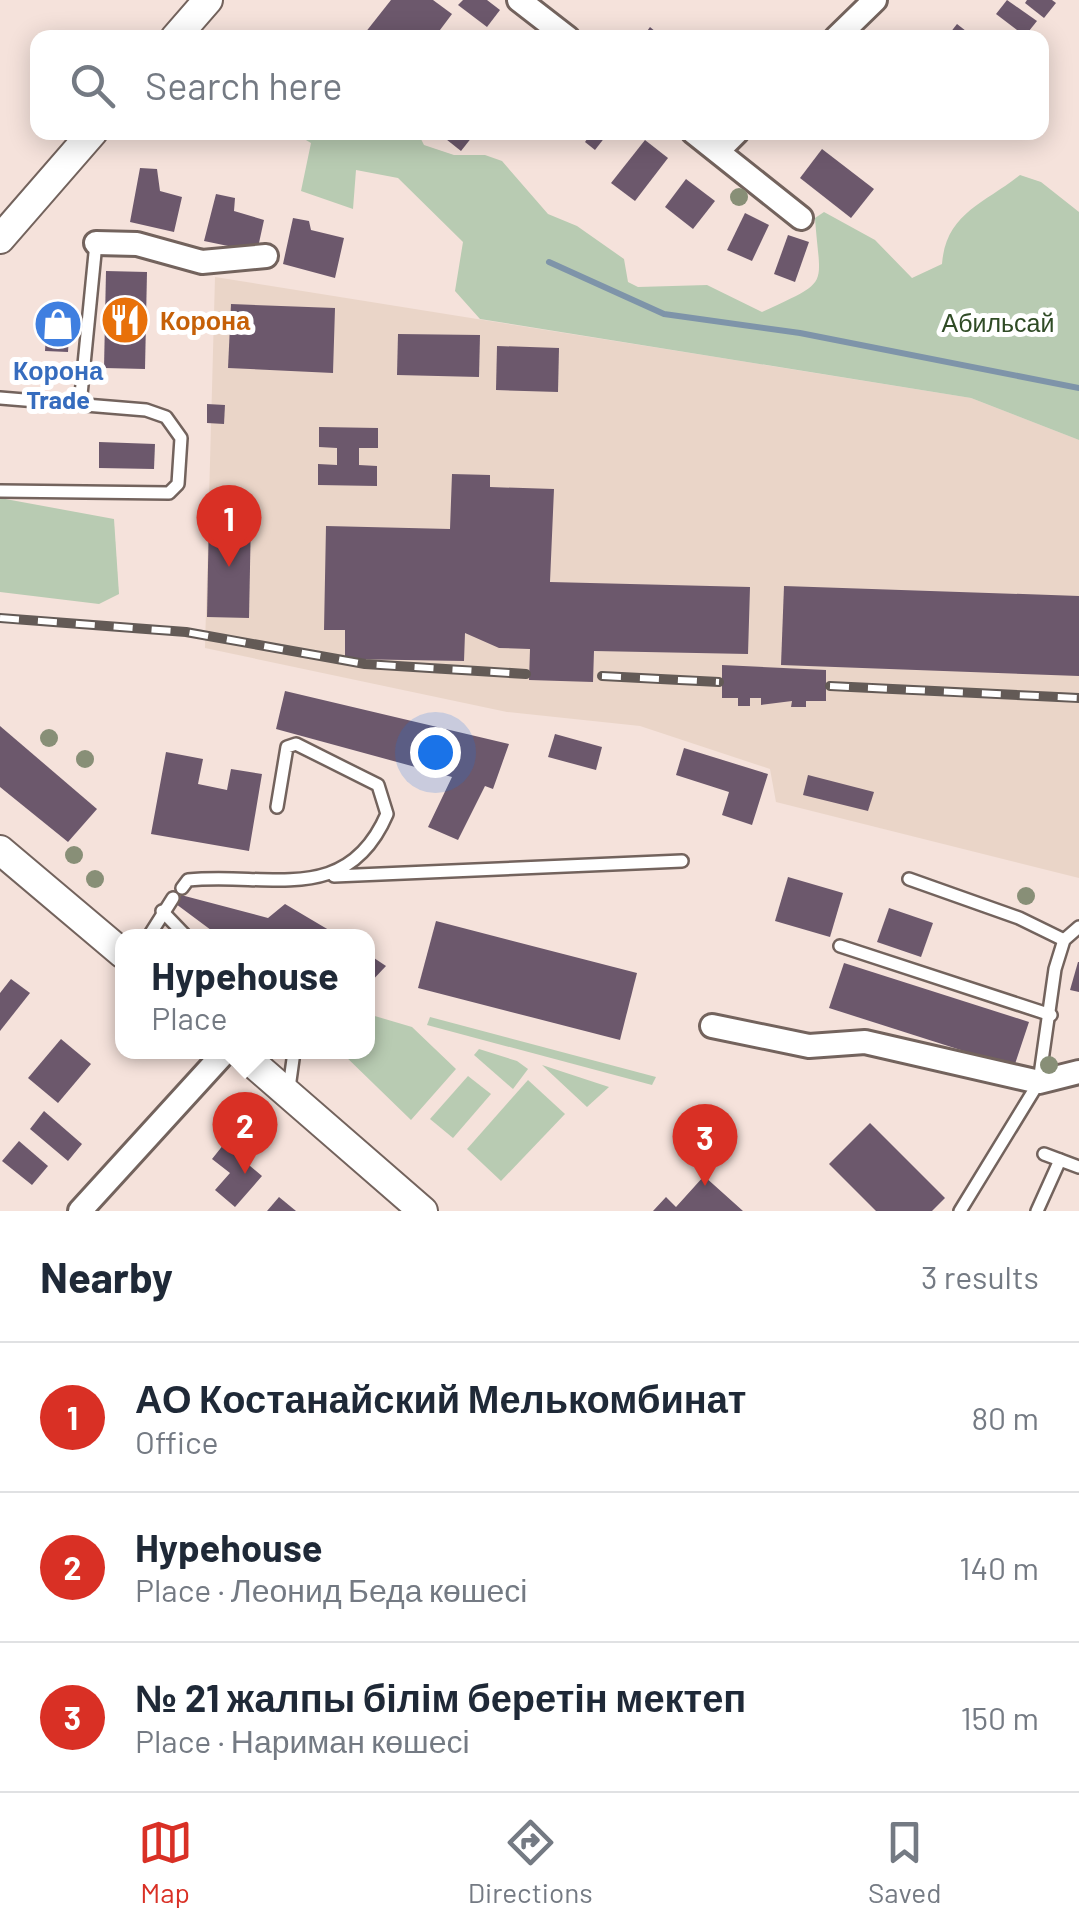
<!DOCTYPE html>
<html lang="en">
<head>
<meta charset="utf-8">
<style>
	:root { --surface:#fff; --page:#f2f2f3; --text:#1f2937; --muted:#747a83; --line:#e0e1e3; --accent:#d93025 }
	body { margin:0; font-family:Barlow,sans-serif; background:var(--page); color:var(--text) }
	.you { position:absolute; left:435px; top:752px; width:35px; height:35px; margin:-25px; border:8px solid #fff; border-radius:50%; background:#1a73e8; box-shadow:0 0 0 15px #1a73e833 }
	.badge { display:grid; place-items:center; width:65px; height:65px; border-radius:50%; background:var(--accent); color:#fff; font-size:32px; font-weight:700 }
	.pin { position:absolute; translate:-50% -82px; filter:drop-shadow(0 2px 5px #0008) }
	.pin::after { content:''; position:absolute; top:52px; width:35px; height:30px; background:inherit; clip-path:polygon(0 0,100% 0,50% 100%) }
	.popup { position:absolute; left:115px; top:929px; width:260px; height:130px; box-sizing:border-box; display:grid; place-content:center; border-radius:20px; background:var(--surface); filter:drop-shadow(0 2px 8px #0005); font-size:32px; white-space:nowrap; color:var(--muted) }
	.popup b { font-size:38px; color:var(--text) }
	.popup::after { content:''; position:absolute; left:50%; top:100%; margin-left:-20px; border:20px solid transparent; border-top-color:var(--surface) }
	.list { margin:0; padding:0; list-style:none }
	h2 { display:flex; justify-content:space-between; align-items:center; height:130px; margin:0; padding:0 40px; font-size:42px }
	h2 small { font-size:32px; font-weight:400; color:var(--muted) }
	.list li { display:grid; grid-template-columns:65px 1fr auto; gap:30px; align-items:center; box-sizing:border-box; height:150px; padding:0 40px; border-top:2px solid var(--line) }
	.list b { display:block; font-size:38px; white-space:nowrap }
	.list p { margin:0; font-size:32px; white-space:nowrap; color:var(--muted) }
	.list em { font-size:32px; font-style:normal; color:var(--muted) }
	.icon { flex:none; width:55px; height:55px; fill:none; stroke:currentColor; stroke-width:2; stroke-linecap:round; stroke-linejoin:round }
	.map { position:relative; flex:none; width:1079px; height:1211px; overflow:hidden }
	.search { position:absolute; background:var(--surface); box-shadow:0 5px 25px #0003; left:30px; right:30px; top:30px; height:110px; display:flex; align-items:center; gap:25px; box-sizing:border-box; padding:0 35px; border-radius:20px; color:var(--muted); font-size:38px }
	.sheet { height:580px; background:var(--surface) }
	nav { display:flex; justify-content:space-around; align-items:center; box-sizing:border-box; height:140px; border-top:2px solid var(--line); background:var(--surface); font-size:28px; color:var(--muted) }
	nav a { display:grid; justify-items:center; gap:5px }
	nav .on { color:var(--accent) }
	.map>svg:first-child { display:block }
	.industrial { fill:#ead5c8 }
	.green { fill:#b8cbb2 }
	.lines { fill:none; stroke-linecap:round; stroke-linejoin:round }
	.stream { stroke:#7e94a9; stroke-width:6 }
	.building { fill:#6c586c }
	.service-casing { stroke:#73635d; stroke-width:16 }
	.minor-casing { stroke:#73635d; stroke-width:28 }
	.tertiary-casing { stroke:#73635d; stroke-width:32 }
	.service { stroke:#fff; stroke-width:11 }
	.minor { stroke:#fff; stroke-width:22 }
	.tertiary { stroke:#fff; stroke-width:28 }
	.rail-casing { stroke:#635a56; stroke-width:10 }
	.rail { stroke:#fff; stroke-width:6; stroke-dasharray:19; stroke-linecap:butt }
	.tree { fill:#888f77 }
	.labels { text-anchor:middle; dominant-baseline:central; stroke-width:10; stroke-linejoin:round; paint-order:stroke }
	.food-label { font-size:25px; font-weight:bold; fill:#c56008; stroke:#fff; text-anchor:start }
	.park-label { font-size:25px; fill:#2f4b25; stroke:#fff }
	.shop-label { font-size:25px; font-weight:bold; fill:#366cbe; stroke:#fff }
</style>
</head>
<body>
<div class="map">
<svg width="1079" height="1211" viewBox="0 0 1079 1211">
	<rect width="100%" height="100%" fill="#f5e2db"/>
	<path class="industrial" d="M 215,277 L 971,398 L 1079,440 L 1079,878 L 776,802 L 770,769 L 640,726 L 507,712 L 205,648 Z"/>
	<g class="green">
		<path d="M 294,133 L 418,133 L 424,145 L 454,155 L 485,155 L 502,161 L 548,214 L 577,226 L 624,259 L 628,282 L 638,287 L 707,285 L 762,312 C 832,279 820,289 815,218 L 824,212 L 875,240 L 912,278 L 942,264 C 946,213 984,204 1020,175 L 1041,182 L 1079,212 L 1079,440 L 971,398 L 480,319 L 455,291 L 463,242 L 398,178 L 356,170 L 353,209 L 301,191 L 311,143 Z"/>
		<path d="M 0,498 L 114,519 L 119,594 L 99,604 L 0,592 Z"/>
		<path d="M 368,1014 L 412,1027 L 456,1069 L 411,1120 L 341,1052 L 368,1052 Z"/>
		<path d="M 430,1017 L 656,1077 L 652,1085 L 427,1025 Z"/>
		<path d="M 479,1049 L 517,1061 L 528,1069 L 513,1089 L 474,1055 Z"/>
		<path d="M 542,1065 L 609,1087 L 587,1107 Z"/>
		<path d="M 468,1076 L 491,1094 L 453,1138 L 430,1119 Z"/>
		<path d="M 528,1080 L 565,1114 L 501,1181 L 467,1149 Z"/>
	</g>
	<g class="lines">
		<path class="stream" d="M 549,262 L 664,314 L 800,333 L 1079,388"/>
	</g>
	<g class="building">
		<path d="M 391,0 L 433,0 L 452,14 L 434,38 L 361,38 Z"/>
		<path d="M 463,0 L 487,0 L 500,10 L 487,27 L 458,5 Z"/>
		<path d="M 1007,0 L 1037,21 L 1025,36 L 996,14 Z"/>
		<path d="M 1027,0 L 1052,0 L 1056,3 L 1044,18 L 1025,3 Z"/>
		<path d="M 957,24 L 975,38 L 946,38 Z"/>
		<path d="M 650,27 L 663,38 L 642,38 Z"/>
		<path d="M 437,132 L 476,132 L 461,151 Z"/>
		<path d="M 592,132 L 609,132 L 595,150 L 585,142 Z"/>
		<path d="M 645,140 L 668,158 L 635,201 L 611,183 Z"/>
		<path d="M 822,149 L 874,189 L 851,218 L 800,178 Z"/>
		<path d="M 140,168 L 157,169 L 160,191 L 182,197 L 174,232 L 130,222 Z"/>
		<path d="M 686,179 L 715,201 L 693,229 L 665,207 Z"/>
		<path d="M 216,194 L 235,198 L 234,211 L 264,220 L 257,252 L 204,241 Z"/>
		<path d="M 745,213 L 769,225 L 752,261 L 727,250 Z"/>
		<path d="M 293,218 L 309,221 L 311,230 L 344,238 L 335,278 L 283,264 Z"/>
		<path d="M 788,235 L 809,242 L 795,282 L 774,274 Z"/>
		<path d="M 106,271 L 147,272 L 145,369 L 104,368 Z"/>
		<path d="M 48,303 L 71,304 L 68,352 L 45,351 Z"/>
		<path d="M 231,304 L 335,308 L 333,373 L 228,368 Z"/>
		<path d="M 398,334 L 480,335 L 479,377 L 397,375 Z"/>
		<path d="M 497,346 L 559,348 L 558,392 L 496,390 Z"/>
		<path d="M 207,404 L 225,405 L 224,424 L 207,423 Z"/>
		<path d="M 319,427 L 378,428 L 378,448 L 359,448 L 359,465 L 377,466 L 377,486 L 318,485 L 318,464 L 337,465 L 337,448 L 319,447 Z"/>
		<path d="M 99,442 L 155,444 L 154,469 L 99,468 Z"/>
		<path d="M 452,474 L 490,475 L 490,487 L 554,489 L 550,582 L 750,587 L 748,654 L 594,651 L 593,682 L 529,680 L 530,649 L 499,648 L 465,633 L 464,661 L 345,659 L 345,630 L 324,630 L 326,526 L 450,529 Z"/>
		<path d="M 209,516 L 251,517 L 249,618 L 207,617 Z"/>
		<path d="M 784,586 L 1079,596 L 1079,676 L 781,665 Z"/>
		<path d="M 722,665 L 826,670 L 826,701 L 806,701 L 806,707 L 791,707 L 792,701 L 761,705 L 761,698 L 750,698 L 750,706 L 738,706 L 738,698 L 722,698 Z"/>
		<path d="M 285,691 L 509,744 L 493,789 L 485,786 L 458,840 L 428,827 L 452,777 L 276,729 Z"/>
		<path d="M 0,726 L 97,809 L 68,842 L 0,787 Z"/>
		<path d="M 555,734 L 602,747 L 596,770 L 548,757 Z"/>
		<path d="M 684,748 L 768,774 L 752,825 L 722,815 L 729,792 L 676,775 Z"/>
		<path d="M 166,752 L 203,759 L 198,784 L 227,790 L 231,769 L 262,774 L 249,851 L 151,834 Z"/>
		<path d="M 808,775 L 874,792 L 868,811 L 803,795 Z"/>
		<path d="M 788,877 L 843,893 L 830,937 L 775,921 Z"/>
		<path d="M 181,895 L 268,918 L 285,904 L 339,936 L 219,936 L 176,904 Z"/>
		<path d="M 889,908 L 933,923 L 921,957 L 877,942 Z"/>
		<path d="M 436,921 L 637,973 L 620,1040 L 418,988 Z"/>
		<path d="M 368,954 L 386,966 L 368,985 Z"/>
		<path d="M 1078,962 L 1079,962 L 1079,992 L 1070,990 Z"/>
		<path d="M 844,963 L 1029,1022 L 1014,1067 L 829,1008 Z"/>
		<path d="M 11,979 L 30,993 L 0,1031 L 0,993 Z"/>
		<path d="M 61,1039 L 91,1064 L 58,1103 L 28,1078 Z"/>
		<path d="M 44,1111 L 82,1144 L 68,1161 L 30,1129 Z"/>
		<path d="M 870,1123 L 945,1198 L 932,1211 L 876,1211 L 829,1164 Z"/>
		<path d="M 19,1141 L 48,1166 L 32,1185 L 2,1161 Z"/>
		<path d="M 224,1144 L 262,1176 L 235,1207 L 215,1190 L 230,1173 L 212,1159 Z"/>
		<path d="M 704,1176 L 743,1211 L 653,1211 L 666,1197 L 676,1207 Z"/>
		<path d="M 279,1197 L 296,1211 L 267,1211 Z"/>
	</g>
	<g class="lines">
		<g class="service-casing">
			<g id="service">
				<path d="M 0,398 L 146,410 L 166,417 L 181,438 L 178,484 L 169,493 L 0,491"/>
				<path d="M 80,405 L 96,243"/>
				<path d="M 334,876 L 682,861"/>
				<path d="M 909,879 L 1019,918 L 1064,940"/>
				<path d="M 182,888 L 188,880 C 269,872 347,907 387,814 L 378,785 L 296,744 L 287,747 L 277,807"/>
				<path d="M 162,911 L 186,936"/>
				<path d="M 149,936 L 173,898"/>
				<path d="M 840,946 L 1051,1015"/>
				<path d="M 289,1088 L 294,1052"/>
				<path d="M 1044,1154 L 1079,1167"/>
				<path d="M 960,1211 L 1039,1082 L 1055,969 L 1064,940 L 1079,927"/>
				<path d="M 1037,1211 L 1060,1160"/>
			</g>
		</g>
		<g class="minor-casing">
			<g id="minor">
				<path d="M 519,0 L 568,38"/>
				<path d="M 836,38 L 875,0"/>
				<path d="M 693,132 L 801,218"/>
				<path d="M 718,151 L 737,132"/>
				<path d="M 96,243 L 137,244 L 202,262 L 266,256"/>
				<path d="M 712,1026 L 809,1046 L 865,1042 L 1039,1082 L 1079,1072"/>
				<path d="M 80,1211 L 225,1052"/>
			</g>
		</g>
		<g class="tertiary-casing">
			<g id="tertiary">
				<path d="M 175,38 L 208,0"/>
				<path d="M 0,239 L 93,132"/>
				<path d="M 0,850 L 122,953"/>
				<path d="M 240,1052 L 423,1211"/>
			</g>
		</g>
		<use href="#service" class="service"/>
		<use href="#minor" class="minor"/>
		<use href="#tertiary" class="tertiary"/>
		<g class="rail-casing">
			<g id="rail">
				<path d="M 0,618 L 186,632 L 365,664 L 526,674"/>
				<path d="M 602,676 L 719,682"/>
				<path d="M 830,686 L 1079,698"/>
			</g>
		</g>
		<use href="#rail" class="rail"/>
	</g>
	<g class="tree">
		<circle cx="739" cy="197" r="9"/>
		<circle cx="49" cy="738" r="9"/>
		<circle cx="85" cy="759" r="9"/>
		<circle cx="74" cy="855" r="9"/>
		<circle cx="95" cy="879" r="9"/>
		<circle cx="1026" cy="896" r="9"/>
		<circle cx="1049" cy="1065" r="9"/>
	</g>
	<defs>
		<g id="restaurant-disc" transform="scale(2.5)"><circle r="9.5" fill="#e8710a" stroke="#fff"/><path d="M-5-6h1v4h1v-4h1v4h1v-4h1v5L-1.5 .5V6h-2V.5L-5-1ZM5-6V6H3V1.5H1.5Q1.5-4 5-6Z" fill="#fff"/></g>
		<g id="shop-disc" transform="scale(2.5)"><circle r="9.5" fill="#3f7fe0" stroke="#fff"/><path d="M-5-2.5h2.3a2.7 3.5 0 0 1 5.4 0H5L5.5 6h-11ZM-1.5-2.5h3a1.5 2.3 0 0 0-3 0Z" fill="#fff"/></g>
	</defs>
	<g fill-rule="evenodd">
		<use href="#restaurant-disc" x="125" y="320"/>
		<use href="#shop-disc" x="58" y="324"/>
	</g>
	<g class="labels">
		<g class="food-label">
			<text x="160" y="320">Корона</text>
		</g>
		<g class="park-label">
			<text x="998" y="322">Абильсай</text>
		</g>
		<g class="shop-label">
			<text x="58" y="370">Корона<tspan x="58" dy="29">Trade</tspan></text>
		</g>
	</g>
</svg>
<div class="you"></div>
<div class="pin badge" style="left:229px;top:567px">1</div>
<div class="pin badge" style="left:245px;top:1174px">2</div>
<div class="popup"><b>Hypehouse</b>Place</div>
<div class="pin badge" style="left:705px;top:1186px">3</div>
<div class="search"><svg class="icon" aria-label="search" viewBox="0 0 24 24"><circle cx="10" cy="10" r="6"/><path d="M15 15l6 6"/></svg>Search here</div>
</div>
<section class="sheet">
<h2>Nearby<small>3 results</small></h2>
<ul class="list">
<li><span class="badge">1</span><div><b>АО Костанайский Мелькомбинат</b><p>Office</p></div><em>80 m</em></li>
<li><span class="badge">2</span><div><b>Hypehouse</b><p>Place · Леонид Беда көшесі</p></div><em>140 m</em></li>
<li><span class="badge">3</span><div><b>№ 21 жалпы білім беретін мектеп</b><p>Place · Нариман көшесі</p></div><em>150 m</em></li>
</ul>
</section>
<nav>
<a class="on"><svg class="icon" aria-label="map" viewBox="0 0 24 24"><path d="M3 6l6-2 6 2 6-2v14l-6 2-6-2-6 2zM9 4v14M15 6v14"/></svg>Map</a>
<a><svg class="icon" aria-label="directions" viewBox="0 0 24 24"><path d="M12 3l9 9-9 9-9-9zM9 14v-3h6M13 9l2 2-2 2"/></svg>Directions</a>
<a><svg class="icon" aria-label="saved" viewBox="0 0 24 24"><path d="M7 4h10v16l-5-4-5 4z"/></svg>Saved</a>
</nav>
</body>
</html>
